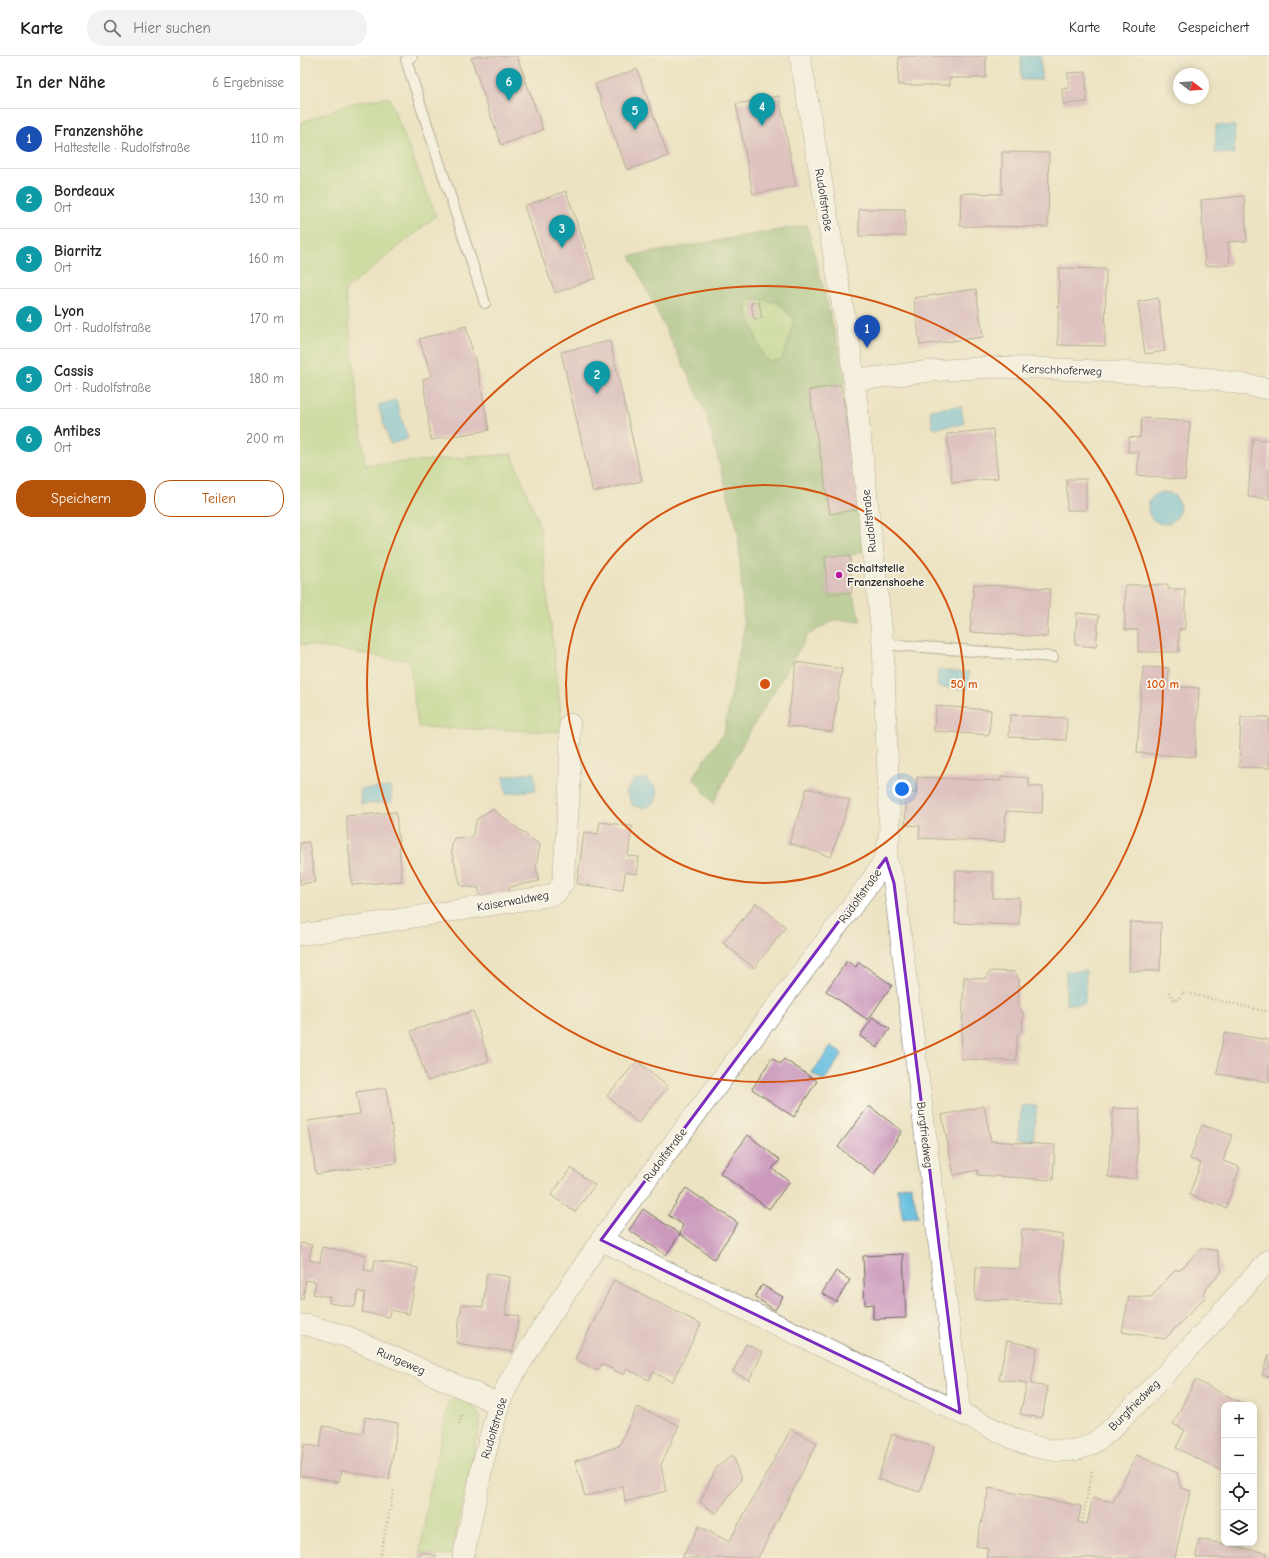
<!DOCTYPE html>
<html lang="de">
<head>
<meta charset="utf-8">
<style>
	:root { --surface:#fff; --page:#f2f2f2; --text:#222; --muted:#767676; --line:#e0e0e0; --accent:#b45309 }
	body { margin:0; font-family:"Comic Neue",sans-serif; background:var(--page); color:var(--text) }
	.controls { position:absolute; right:12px; bottom:12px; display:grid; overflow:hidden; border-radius:8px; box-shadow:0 2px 10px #0003 }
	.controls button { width:36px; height:36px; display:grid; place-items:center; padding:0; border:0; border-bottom:1px solid var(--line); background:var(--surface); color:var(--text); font:20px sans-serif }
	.compass { position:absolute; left:873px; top:12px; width:36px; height:36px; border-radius:50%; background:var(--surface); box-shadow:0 2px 10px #0003; rotate:107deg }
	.you { position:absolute; left:602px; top:733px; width:14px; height:14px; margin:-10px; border:3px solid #fff; border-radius:50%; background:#1a73e8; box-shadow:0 0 0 6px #1a73e833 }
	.badge { display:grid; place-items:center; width:26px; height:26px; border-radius:50%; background:var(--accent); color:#fff; font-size:13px; font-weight:700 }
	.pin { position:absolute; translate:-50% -33px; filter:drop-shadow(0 1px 2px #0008) }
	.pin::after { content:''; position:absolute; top:21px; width:14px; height:12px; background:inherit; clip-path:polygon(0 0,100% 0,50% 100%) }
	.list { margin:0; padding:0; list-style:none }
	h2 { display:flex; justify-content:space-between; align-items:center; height:52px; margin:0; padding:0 16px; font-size:17px }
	h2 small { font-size:13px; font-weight:400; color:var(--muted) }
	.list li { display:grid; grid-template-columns:26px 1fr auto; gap:12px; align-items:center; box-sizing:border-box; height:60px; padding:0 16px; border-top:1px solid var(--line) }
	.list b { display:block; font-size:15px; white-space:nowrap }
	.list p { margin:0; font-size:13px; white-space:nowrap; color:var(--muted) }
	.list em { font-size:13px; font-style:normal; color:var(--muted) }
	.actions { display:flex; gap:8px; padding:12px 16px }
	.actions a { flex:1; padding:9px 0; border:1px solid var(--accent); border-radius:16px; text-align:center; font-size:14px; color:var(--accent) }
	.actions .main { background:var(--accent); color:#fff }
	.icon { flex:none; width:22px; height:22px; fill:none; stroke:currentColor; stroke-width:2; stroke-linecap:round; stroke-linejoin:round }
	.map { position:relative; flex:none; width:969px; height:1502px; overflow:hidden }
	header { display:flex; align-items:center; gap:24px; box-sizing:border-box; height:56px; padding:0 20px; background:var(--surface); border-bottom:1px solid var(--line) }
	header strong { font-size:19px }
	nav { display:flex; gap:22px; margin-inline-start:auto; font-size:14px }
	.search { width:280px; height:36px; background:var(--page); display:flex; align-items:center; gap:10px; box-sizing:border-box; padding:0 14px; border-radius:16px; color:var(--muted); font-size:15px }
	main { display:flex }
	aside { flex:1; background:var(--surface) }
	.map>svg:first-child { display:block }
	.green { fill:#a9d37f; stroke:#6a7f55 }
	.forest { fill:#86b56e; stroke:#58704c; fill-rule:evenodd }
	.water { fill:#61bddf; stroke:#467485 }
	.building { fill:#cb99bc }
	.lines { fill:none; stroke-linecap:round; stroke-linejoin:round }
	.lane-casing { stroke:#6f6b60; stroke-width:12 }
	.street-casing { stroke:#6f6b60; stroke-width:22 }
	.path { stroke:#6f6b60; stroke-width:2.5; stroke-dasharray:1 3; stroke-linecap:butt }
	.lane { stroke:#fff; stroke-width:10 }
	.street { stroke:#fff; stroke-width:21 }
	.marked { fill:none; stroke:#7b2cbf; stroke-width:3; stroke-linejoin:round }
	.ring { fill:none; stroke:#d5540f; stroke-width:2 }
	.poi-dot { fill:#b5179e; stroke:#fbf7ec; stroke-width:1.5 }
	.labels { text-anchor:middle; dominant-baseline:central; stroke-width:3.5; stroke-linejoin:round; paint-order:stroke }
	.street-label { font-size:12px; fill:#2b2b2b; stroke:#fbf7ec }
	.poi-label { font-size:12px; font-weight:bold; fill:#2b2b2b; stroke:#fbf7ec; text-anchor:start }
	.centre { fill:#d5540f; stroke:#fbf7ec; stroke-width:2 }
	.ring-label { font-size:12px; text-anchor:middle; font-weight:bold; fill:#d5540f; stroke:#fbf7ec; stroke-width:3.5; stroke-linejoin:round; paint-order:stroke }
</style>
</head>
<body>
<header>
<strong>Karte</strong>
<div class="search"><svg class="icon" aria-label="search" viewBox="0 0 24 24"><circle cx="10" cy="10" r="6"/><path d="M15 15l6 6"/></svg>Hier suchen</div>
<nav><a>Karte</a><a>Route</a><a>Gespeichert</a></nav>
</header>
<main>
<aside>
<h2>In der Nähe<small>6 Ergebnisse</small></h2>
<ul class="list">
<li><span class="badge" style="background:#1a4fb4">1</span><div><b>Franzenshöhe</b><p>Haltestelle · Rudolfstraße</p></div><em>110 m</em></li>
<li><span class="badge" style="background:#0f9aa8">2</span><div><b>Bordeaux</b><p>Ort</p></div><em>130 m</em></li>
<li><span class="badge" style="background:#0f9aa8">3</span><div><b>Biarritz</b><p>Ort</p></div><em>160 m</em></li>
<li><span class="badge" style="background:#0f9aa8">4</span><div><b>Lyon</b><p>Ort · Rudolfstraße</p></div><em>170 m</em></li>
<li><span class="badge" style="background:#0f9aa8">5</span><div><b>Cassis</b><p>Ort · Rudolfstraße</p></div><em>180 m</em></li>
<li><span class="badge" style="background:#0f9aa8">6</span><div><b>Antibes</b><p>Ort</p></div><em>200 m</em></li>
</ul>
<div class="actions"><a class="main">Speichern</a><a>Teilen</a></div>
</aside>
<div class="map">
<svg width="969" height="1502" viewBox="0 0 969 1502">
	<rect width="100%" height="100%" fill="#fbf7ec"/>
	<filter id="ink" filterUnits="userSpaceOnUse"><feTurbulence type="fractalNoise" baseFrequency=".025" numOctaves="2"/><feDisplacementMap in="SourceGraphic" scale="8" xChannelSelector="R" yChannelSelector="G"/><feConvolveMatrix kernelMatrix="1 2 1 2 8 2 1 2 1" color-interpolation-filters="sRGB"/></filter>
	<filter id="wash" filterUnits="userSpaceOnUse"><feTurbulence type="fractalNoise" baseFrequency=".012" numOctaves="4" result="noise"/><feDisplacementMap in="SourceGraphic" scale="16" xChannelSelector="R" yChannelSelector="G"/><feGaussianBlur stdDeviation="0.9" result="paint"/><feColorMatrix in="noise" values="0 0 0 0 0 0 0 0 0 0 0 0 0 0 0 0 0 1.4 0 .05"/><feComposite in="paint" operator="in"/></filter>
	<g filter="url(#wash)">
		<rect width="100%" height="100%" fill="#ece3c3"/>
		<g class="green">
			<path d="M 89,41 L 136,160 L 45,234 L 65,409 L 212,398 L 240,472 L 263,676 L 118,671 L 109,605 L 0,588 L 0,67 L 52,47 Z"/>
			<path d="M 453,242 L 479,247 L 494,263 L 488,289 L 481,304 L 468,306 L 461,296 L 445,249 Z"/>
			<path d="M 156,1341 L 173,1349 L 181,1363 L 152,1498 L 137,1500 L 120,1496 L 130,1433 L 149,1345 Z"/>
		</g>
		<path class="forest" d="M 507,169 L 547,325 L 541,329 L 509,334 L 530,457 L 561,453 L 564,495 L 550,500 L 526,501 L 527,538 L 552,537 L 561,565 L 534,564 L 508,579 L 443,687 L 413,748 L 393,721 L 424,676 L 444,571 L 438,475 L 404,352 L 330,200 ZM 453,242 L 479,247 L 494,263 L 488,289 L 481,304 L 468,306 L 461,296 L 445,250 Z"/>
		<g class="water">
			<rect x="721" y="0" width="20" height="24"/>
			<path d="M 916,69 L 935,70 L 934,98 L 915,97 Z"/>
			<path d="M 96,344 L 108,383 L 90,388 L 78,349 Z"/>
			<path d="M 661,350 L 664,368 L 633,372 L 630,354 Z"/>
			<circle cx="864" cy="452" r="16"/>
			<path d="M 638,614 L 670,616 L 668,633 L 637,631 Z"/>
			<path d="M 234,716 L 236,734 L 206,738 L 203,721 Z"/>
			<path d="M 346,722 L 358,734 L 355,746 L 345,752 L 333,750 L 326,736 L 333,724 Z"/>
			<path d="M 91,731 L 92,746 L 61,748 L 60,733 Z"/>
			<path d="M 766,915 L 786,915 L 785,948 L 766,948 Z"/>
			<path d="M 531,990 L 542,998 L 524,1025 L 512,1017 Z"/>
			<path d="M 722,1049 L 737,1050 L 733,1085 L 718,1083 Z"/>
			<path d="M 611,1129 L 618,1160 L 603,1163 L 597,1132 Z"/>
		</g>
		<g id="blocks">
			<g class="building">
				<path d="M 178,0 L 217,0 L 243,74 L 201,89 L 171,2 Z"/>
				<path d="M 599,0 L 686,0 L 686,22 L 650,22 L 650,29 L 598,29 Z"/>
				<path d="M 337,13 L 368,100 L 327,114 L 295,28 Z"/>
				<path d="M 786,16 L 787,46 L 763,48 L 762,33 L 769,32 L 768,17 Z"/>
				<path d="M 479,40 L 496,130 L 453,138 L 436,48 Z"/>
				<path d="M 702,96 L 749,97 L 748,171 L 660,170 L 661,137 L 702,138 Z"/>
				<path d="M 266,135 L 296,222 L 255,237 L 224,150 Z"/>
				<path d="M 944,140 L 947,185 L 928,186 L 930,209 L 905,210 L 901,144 Z"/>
				<rect x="559" y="153" width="46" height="27"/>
				<path d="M 759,212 L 806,213 L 805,290 L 758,289 Z"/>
				<path d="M 676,233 L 683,281 L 620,289 L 614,242 Z"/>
				<path d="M 858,242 L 865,295 L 845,298 L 838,246 Z"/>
				<path d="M 459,246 L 462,262 L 454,263 L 451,247 Z"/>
				<path d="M 166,270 L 179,320 L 189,374 L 131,384 L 123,323 L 132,320 L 119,283 Z"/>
				<path d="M 310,285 L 342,425 L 293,436 L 261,296 Z"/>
				<path d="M 541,329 L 561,453 L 530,458 L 509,334 Z"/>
				<path d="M 842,362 L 890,366 L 885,424 L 837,419 L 839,396 L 828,396 L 829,381 L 840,382 Z"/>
				<path d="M 693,373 L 698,422 L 652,427 L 647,378 Z"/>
				<path d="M 953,383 L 969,384 L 969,443 L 948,441 Z"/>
				<rect x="767" y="423" width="19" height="31"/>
				<path d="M 525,500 L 550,500 L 552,537 L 527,538 Z"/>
				<path d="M 674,528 L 750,533 L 747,581 L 670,576 Z"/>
				<path d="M 825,529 L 868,529 L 868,533 L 885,533 L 885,573 L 879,573 L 879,596 L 838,596 L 838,574 L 825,574 Z"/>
				<path d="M 777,557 L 799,559 L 796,591 L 775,589 Z"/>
				<path d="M 496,606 L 542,613 L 532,676 L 487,670 Z"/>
				<path d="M 843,611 L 869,612 L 868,630 L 899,632 L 895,701 L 837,697 Z"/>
				<path d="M 636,650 L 691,654 L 689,679 L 634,675 Z"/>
				<path d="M 710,659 L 767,662 L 766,684 L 709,681 Z"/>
				<path d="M 941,661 L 969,661 L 969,712 L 939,711 Z"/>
				<path d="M 701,720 L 729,722 L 729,730 L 743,731 L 742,757 L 706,755 L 704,786 L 619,782 L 620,770 L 605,769 L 607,736 L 616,737 L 617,721 L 701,725 Z"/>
				<path d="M 507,732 L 550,744 L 531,801 L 489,787 Z"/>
				<path d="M 192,753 L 240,789 L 236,811 L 239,825 L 209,831 L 209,836 L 179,841 L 179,832 L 161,830 L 151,794 L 154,782 L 172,781 L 177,763 Z"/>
				<path d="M 96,756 L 102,825 L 52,829 L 46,760 Z"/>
				<path d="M 300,766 L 332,770 L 328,800 L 339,801 L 337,818 L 325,816 L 323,834 L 277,828 L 284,776 L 298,778 Z"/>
				<path d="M 9,786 L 15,826 L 0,828 L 0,787 Z"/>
				<path d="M 656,815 L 693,816 L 693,842 L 720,842 L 719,869 L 655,867 Z"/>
				<path d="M 456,847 L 486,871 L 454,912 L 423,887 Z"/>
				<path d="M 830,866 L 861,867 L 860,915 L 829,915 Z"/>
				<path d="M 547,905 L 556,911 L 559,906 L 592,929 L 568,964 L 526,935 Z"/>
				<path d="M 692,915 L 715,916 L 719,924 L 718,950 L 723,957 L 722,974 L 717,979 L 716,1005 L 661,1003 L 664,921 L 686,923 L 688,918 Z"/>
				<path d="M 173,955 L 189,1005 L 127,1025 L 111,975 Z"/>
				<path d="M 573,961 L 590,973 L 577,992 L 560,980 Z"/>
				<path d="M 924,977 L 969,984 L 969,1026 L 917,1018 Z"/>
				<path d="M 472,1002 L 480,1008 L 484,1003 L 517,1025 L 494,1061 L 452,1033 Z"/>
				<path d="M 337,1005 L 368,1031 L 338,1067 L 307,1040 Z"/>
				<path d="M 86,1032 L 97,1107 L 16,1118 L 8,1065 L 60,1058 L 56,1036 Z"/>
				<path d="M 569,1050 L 602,1075 L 574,1118 L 538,1091 Z"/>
				<path d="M 684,1050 L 691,1085 L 755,1089 L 753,1124 L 678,1119 L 678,1114 L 654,1119 L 642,1059 Z"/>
				<path d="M 813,1052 L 840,1053 L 836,1123 L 808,1121 Z"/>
				<path d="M 902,1069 L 932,1079 L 923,1105 L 940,1111 L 926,1152 L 889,1139 L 901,1107 L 890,1103 Z"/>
				<path d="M 448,1079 L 480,1104 L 472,1113 L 490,1125 L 469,1153 L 420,1117 Z"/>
				<path d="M 271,1112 L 295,1129 L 275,1156 L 251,1139 Z"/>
				<path d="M 386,1132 L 438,1167 L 414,1203 L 380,1178 L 383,1169 L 368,1159 Z"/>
				<path d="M 343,1153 L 380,1178 L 366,1199 L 329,1174 Z"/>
				<path d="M 722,1173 L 763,1179 L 760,1247 L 675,1243 L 676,1211 L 720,1213 Z"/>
				<path d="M 0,1187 L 12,1189 L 9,1204 L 20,1206 L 22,1191 L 66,1199 L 64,1214 L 73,1215 L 75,1204 L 118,1212 L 109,1258 L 90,1254 L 89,1261 L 62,1256 L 65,1237 L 58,1235 L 55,1251 L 29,1247 L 30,1241 L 13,1238 L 16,1226 L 6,1224 L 3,1243 L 0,1243 Z"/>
				<path d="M 901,1192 L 917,1195 L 922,1215 L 903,1237 L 906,1240 L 865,1283 L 822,1276 L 829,1240 L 851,1241 L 876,1213 L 879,1215 Z"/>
				<path d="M 603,1198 L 606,1262 L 573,1263 L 573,1248 L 565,1249 L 563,1200 Z"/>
				<path d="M 536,1215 L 550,1224 L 536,1246 L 522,1237 Z"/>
				<path d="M 187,1217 L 210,1221 L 205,1258 L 219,1260 L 213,1296 L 156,1287 L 162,1248 L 183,1251 Z"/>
				<path d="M 314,1224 L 401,1268 L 372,1326 L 353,1316 L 349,1324 L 327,1313 L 324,1319 L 302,1308 L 298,1315 L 275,1303 Z"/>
				<path d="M 462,1229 L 483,1241 L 475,1254 L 455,1241 Z"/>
				<path d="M 707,1285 L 737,1291 L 731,1328 L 748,1331 L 742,1362 L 720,1358 L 727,1327 L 699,1323 Z"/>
				<path d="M 446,1288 L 463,1296 L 449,1324 L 433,1316 Z"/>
				<path d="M 969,1298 L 969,1321 L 962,1319 Z"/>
				<path d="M 895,1324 L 946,1349 L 924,1349 L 924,1416 L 876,1392 L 885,1374 L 873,1368 Z"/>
				<path d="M 337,1351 L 379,1369 L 361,1409 L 366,1435 L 325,1446 L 323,1430 L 285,1440 L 275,1405 L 319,1390 Z"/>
				<path d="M 65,1361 L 98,1367 L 89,1423 L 42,1414 L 39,1426 L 0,1420 L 4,1388 L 20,1391 L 23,1370 L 63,1377 Z"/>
				<path d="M 491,1373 L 517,1387 L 458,1502 L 382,1502 L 399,1470 L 429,1486 Z"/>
				<path d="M 592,1378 L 634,1391 L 620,1436 L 578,1423 Z"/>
				<path d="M 433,1399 L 441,1424 L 416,1457 L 400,1446 L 417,1411 Z"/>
				<path d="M 837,1399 L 877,1417 L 881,1432 L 891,1435 L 884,1460 L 875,1502 L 686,1502 L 688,1492 L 676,1490 L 689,1432 L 781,1450 L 778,1466 L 787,1468 L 793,1442 L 813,1446 Z"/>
				<path d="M 899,1483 L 967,1497 L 967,1502 L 896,1502 Z"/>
				<path d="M 120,1496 L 137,1500 L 136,1502 L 119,1502 Z"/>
			</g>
		</g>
	</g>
	<g filter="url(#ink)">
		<use href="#blocks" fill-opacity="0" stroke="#6f6b60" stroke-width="1"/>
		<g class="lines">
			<g class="lane-casing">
				<g id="lane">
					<path d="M 112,0 L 106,4 L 185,247"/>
					<path d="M 583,588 L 753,601"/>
				</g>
			</g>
			<g class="street-casing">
				<g id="street">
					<path d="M 554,323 L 573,322 L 631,315 L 691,311 L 740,312 L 853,318 L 913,323 L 969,333"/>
					<path d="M 586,802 L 594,827 L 660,1357"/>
					<path d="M 0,879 L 248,840 L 256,837 L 263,827 L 270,725 L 270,668"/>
					<path d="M 301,1184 L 725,1388 C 743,1393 763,1398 782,1392 C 800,1387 814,1370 827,1357 C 877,1309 922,1255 969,1204"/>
					<path d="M 0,1269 L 7,1269 L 48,1281 L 199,1348"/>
					<path d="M 163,1502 L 183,1407 L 199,1348 L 210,1324 L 242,1272 L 301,1184 L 571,825 L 586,802 L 590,774 L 583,588 L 554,323 L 550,293 L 500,0"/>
				</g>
			</g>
			<g class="path">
				<path d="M 869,936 L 875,945 L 881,940 L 882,936 L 969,956"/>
				<path d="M 159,1368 L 162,1358"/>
				<path d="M 782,1467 L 792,1414"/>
				<path d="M 80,1502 L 94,1432"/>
			</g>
			<use href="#lane" class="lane"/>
			<use href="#street" class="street"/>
		</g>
	</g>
	<path d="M0 0H969V1502H0ZM 586,802 L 594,827 L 660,1357 L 301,1184 Z" fill="#ece3c3" fill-opacity=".55" fill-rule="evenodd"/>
	<path class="marked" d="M 586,802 L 594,827 L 660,1357 L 301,1184 Z"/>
	<g class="ring">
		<circle cx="465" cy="628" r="199"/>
		<circle cx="465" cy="628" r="398"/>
	</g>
	<circle class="poi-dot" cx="539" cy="519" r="4"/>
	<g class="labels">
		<g class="street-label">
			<text transform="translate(524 144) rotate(81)">Rudolfstraße</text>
			<text transform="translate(762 314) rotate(2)">Kerschhoferweg</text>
			<text transform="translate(569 465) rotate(-96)">Rudolfstraße</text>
			<text transform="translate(560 840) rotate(-54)">Rudolfstraße</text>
			<text transform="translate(213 845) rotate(-10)">Kaiserwaldweg</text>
			<text transform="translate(625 1079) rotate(83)">Burgfriedweg</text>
			<text transform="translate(365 1099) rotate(-53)">Rudolfstraße</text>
			<text transform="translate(101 1305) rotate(24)">Rungeweg</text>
			<text transform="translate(834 1349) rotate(-45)">Burgfriedweg</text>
			<text transform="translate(194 1372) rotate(-73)">Rudolfstraße</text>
		</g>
		<g class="poi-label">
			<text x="547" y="512">Schaltstelle<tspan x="547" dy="14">Franzenshoehe</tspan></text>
		</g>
	</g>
	<circle cx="465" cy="628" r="6" class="centre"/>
	<g class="ring-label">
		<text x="664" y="632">50 m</text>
		<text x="863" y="632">100 m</text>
	</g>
</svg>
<div class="controls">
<button>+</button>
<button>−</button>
<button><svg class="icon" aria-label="locate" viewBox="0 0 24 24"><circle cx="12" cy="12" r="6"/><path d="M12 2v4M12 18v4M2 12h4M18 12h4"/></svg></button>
<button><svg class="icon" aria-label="layers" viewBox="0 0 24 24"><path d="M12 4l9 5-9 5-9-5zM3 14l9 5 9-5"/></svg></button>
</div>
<svg class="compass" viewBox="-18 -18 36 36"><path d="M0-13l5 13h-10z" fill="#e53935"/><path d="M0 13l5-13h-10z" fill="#767676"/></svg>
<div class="you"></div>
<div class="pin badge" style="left:567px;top:292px;background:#1a4fb4">1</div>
<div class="pin badge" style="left:297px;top:338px;background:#0f9aa8">2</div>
<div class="pin badge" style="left:262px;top:192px;background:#0f9aa8">3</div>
<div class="pin badge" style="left:462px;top:70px;background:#0f9aa8">4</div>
<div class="pin badge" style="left:335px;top:74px;background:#0f9aa8">5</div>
<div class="pin badge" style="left:209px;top:45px;background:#0f9aa8">6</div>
</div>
</main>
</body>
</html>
